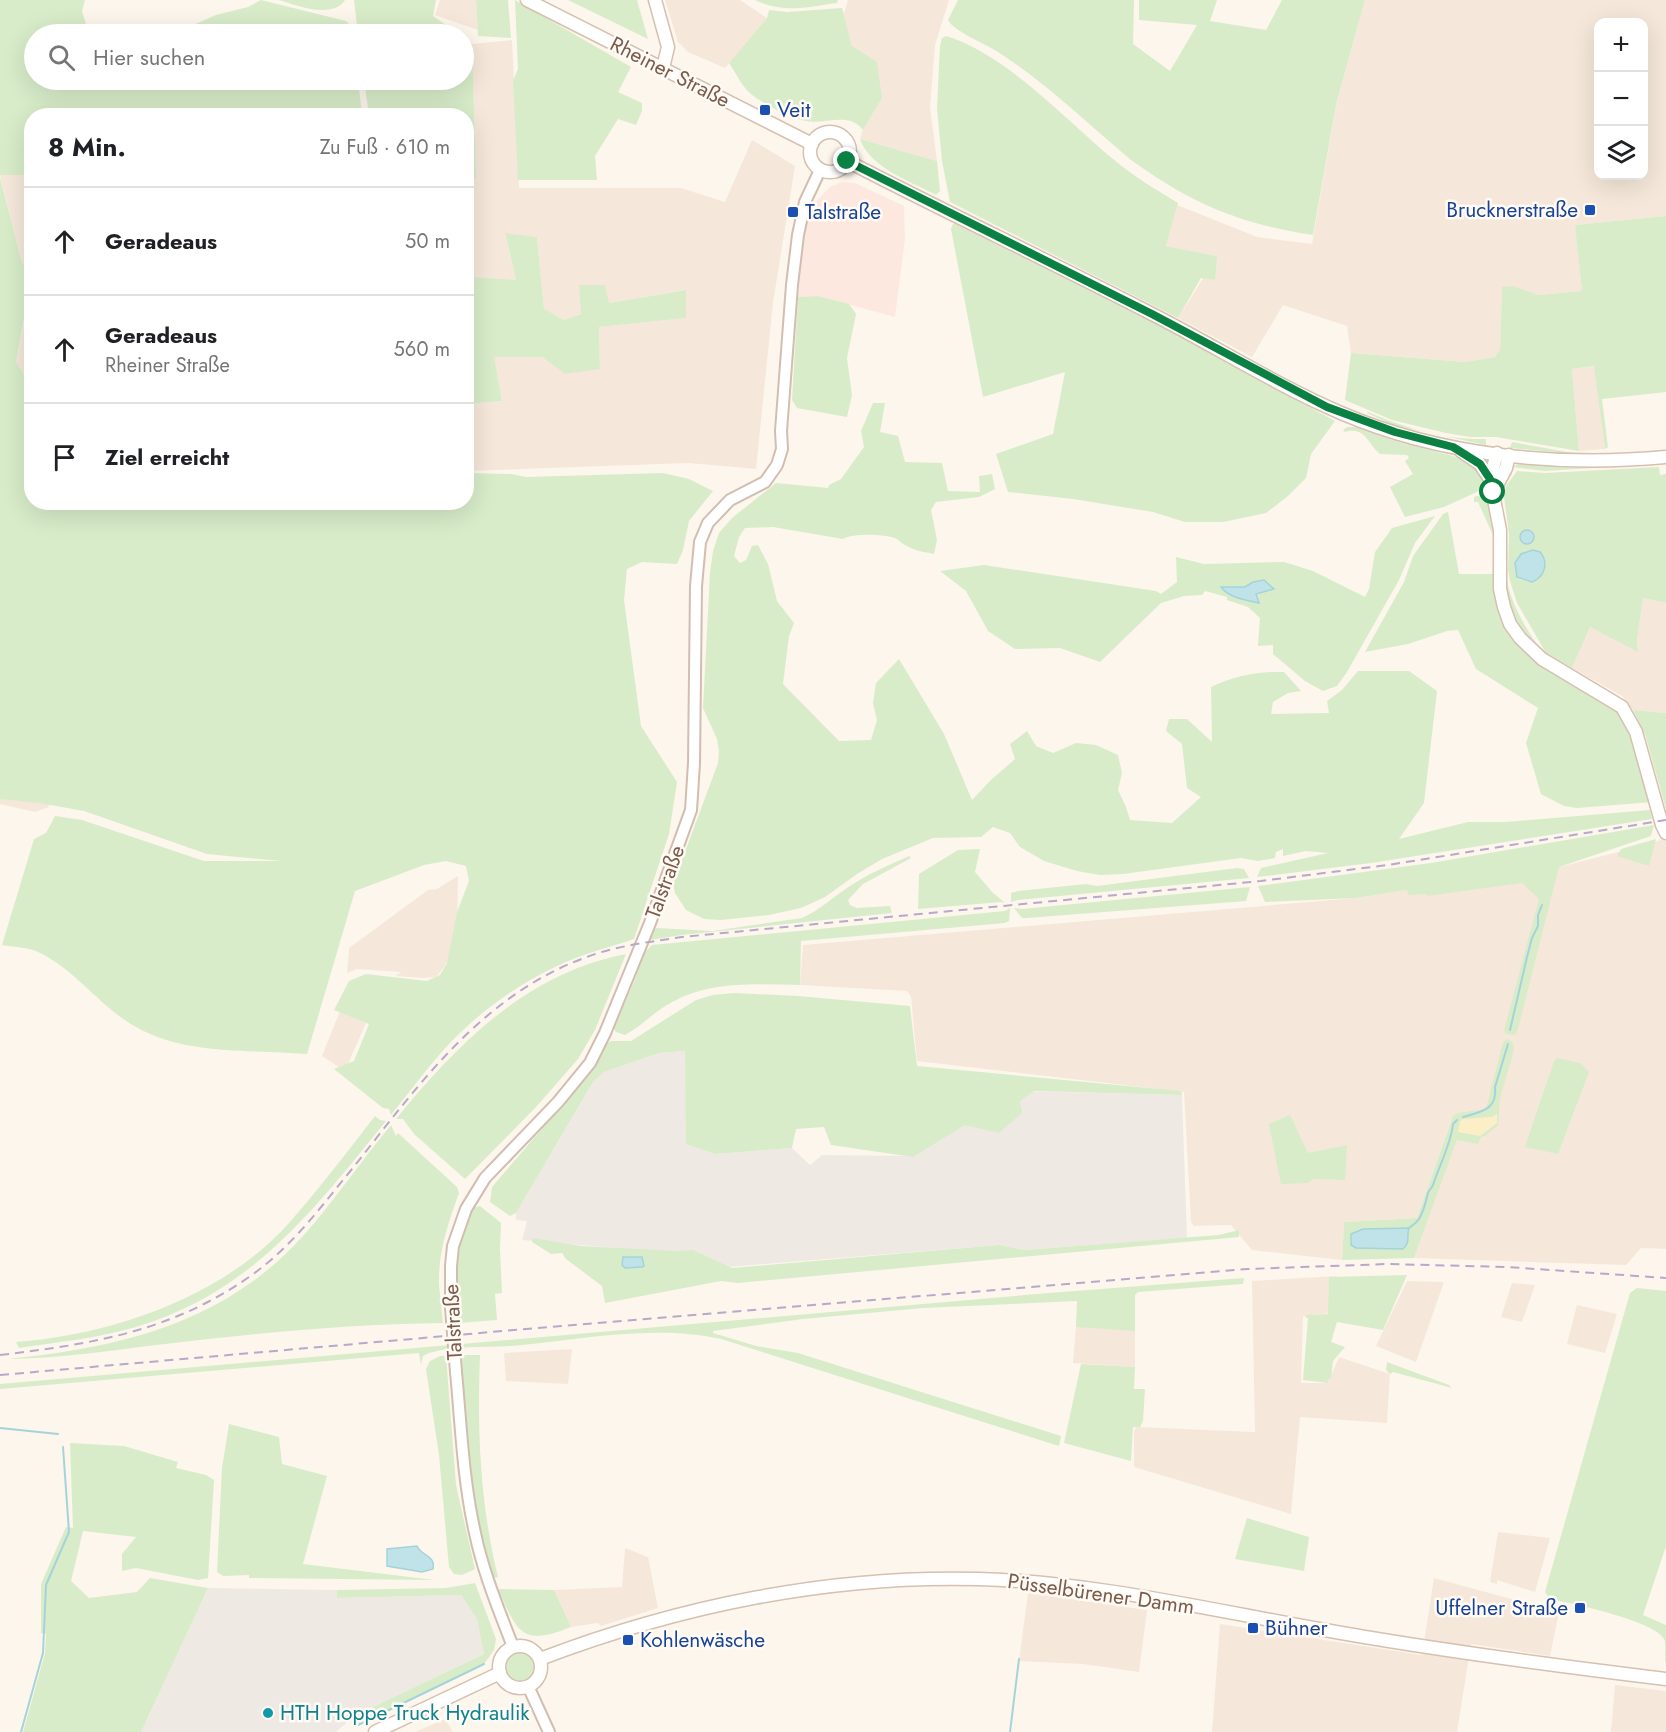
<!DOCTYPE html>
<html lang="de">
<head>
<meta charset="utf-8">
<style>
	:root { --surface:#fff; --page:#f6f6f6; --text:#202124; --muted:#757577; --line:#e0e0e0 }
	body { margin:0; font-family:Jost,sans-serif; background:var(--page); color:var(--text) }
	.controls { position:absolute; right:18px; top:18px; display:grid; overflow:hidden; border-radius:12px; box-shadow:0 6px 24px #0002 }
	.controls button { width:54px; height:54px; display:grid; place-items:center; padding:0; border:0; border-bottom:2px solid var(--line); background:var(--surface); color:var(--text); font:30px sans-serif }
	.stop { position:absolute; width:18px; height:18px; margin:-14px; border:4px solid #0b8043; border-radius:50%; background:#fff }
	.stop.end { background:#0b8043; border-color:#fff; box-shadow:0 2px 6px #0008 }
	.list { margin:0; padding:0; list-style:none }
	h2 { display:flex; justify-content:space-between; align-items:center; height:78px; margin:0; padding:0 24px; font-size:26px }
	h2 small { font-size:20px; font-weight:400; color:var(--muted) }
	.list li { display:grid; grid-template-columns:39px 1fr auto; gap:18px; align-items:center; box-sizing:border-box; height:108px; padding:0 24px; border-top:2px solid var(--line) }
	.list b { display:block; font-size:22px; white-space:nowrap }
	.list p { margin:0; font-size:20px; white-space:nowrap; color:var(--muted) }
	.list em { font-size:20px; font-style:normal; color:var(--muted) }
	.icon { flex:none; width:33px; height:33px; fill:none; stroke:currentColor; stroke-width:2; stroke-linecap:round; stroke-linejoin:round }
	.map { position:relative; flex:none; width:1666px; height:1732px; overflow:hidden }
	.search { position:absolute; background:var(--surface); box-shadow:0 6px 24px #0002; left:24px; top:24px; width:450px; height:66px; display:flex; align-items:center; gap:15px; box-sizing:border-box; padding:0 21px; border-radius:33px; color:var(--muted); font-size:22px }
	.panel { position:absolute; background:var(--surface); box-shadow:0 6px 24px #0002; left:24px; top:108px; width:450px; height:402px; border-radius:24px }
	.map>svg:first-child { display:block }
	.residential { fill:#f5e8da; fill-rule:evenodd }
	.commercial { fill:#fde8e0 }
	.industrial { fill:#efe9e4 }
	.green { fill:#d8ecc9; fill-rule:evenodd }
	.sand { fill:#fcefc7 }
	.water { fill:#bfe3e8; stroke:#a5d3da; stroke-width:1.5 }
	.lines { fill:none; stroke-linecap:round; stroke-linejoin:round }
	.stream { stroke:#a5d3da; stroke-width:2 }
	.tertiary-casing { stroke:#d1beb0; stroke-width:14 }
	.secondary-casing { stroke:#d6c0b0; stroke-width:15 }
	.tertiary { stroke:#fff; stroke-width:10 }
	.secondary { stroke:#fff; stroke-width:12 }
	.rail { stroke:#b9a8c9; stroke-width:2; stroke-dasharray:9 6; stroke-linecap:butt }
	.tertiary-bridge-casing { stroke:#d1beb0; stroke-width:14; stroke-linecap:butt }
	.tertiary-bridge { stroke:#fff; stroke-width:10 }
	.route { stroke:#0b8043; stroke-width:8 }
	.transit-dot { fill:#1a4fb4; stroke:#fffaf3; stroke-width:2 }
	.culture-dot { fill:#0f9aa8; stroke:#fffaf3; stroke-width:2 }
	.labels { text-anchor:middle; dominant-baseline:central; stroke-width:5; stroke-linejoin:round; paint-order:stroke }
	.street-label { font-size:21px; fill:#7a5c4d; stroke:#fffaf3 }
	.transit-label { font-size:21px; fill:#164399; stroke:#fffaf3; text-anchor:start }
	.culture-label { font-size:21px; fill:#0d838f; stroke:#fffaf3; text-anchor:start }
</style>
</head>
<body>
<div class="map">
<svg width="1666" height="1732" viewBox="0 0 1666 1732">
	<rect width="100%" height="100%" fill="#fdf6ec"/>
	<g class="residential">
		<path d="M 440,0 L 476,0 L 478,30 L 435,15 Z"/>
		<path d="M 665,0 L 740,0 L 767,18 L 725,68 L 688,52 L 678,42 Z"/>
		<path d="M 848,0 L 949,0 L 935,45 L 930,107 L 937,161 L 860,139 L 863,130 L 882,98 L 852,46 L 843,16 Z"/>
		<path d="M 1365,0 L 1666,0 L 1666,216 L 1576,225 L 1582,291 L 1538,295 L 1502,287 L 1500,350 L 1495,357 L 1465,362 L 1351,353 L 1347,326 L 1283,305 L 1252,357 L 1178,318 L 1217,256 L 1166,246 L 1177,205 L 1257,237 L 1312,244 L 1336,106 ZM 1598,22 L 1644,22 L 1644,176 L 1598,176 Z"/>
		<path d="M 512,40 L 519,188 L 681,188 L 725,202 L 752,140 L 795,166 L 773,303 L 756,469 L 689,463 L 467,471 L 467,404 L 502,401 L 493,357 L 542,357 L 565,374 L 600,368 L 599,327 L 685,318 L 685,290 L 609,303 L 580,285 L 581,314 L 564,320 L 544,310 L 537,237 L 505,234 L 516,280 L 467,312 L 467,178 L 476,178 L 472,44 Z"/>
		<path d="M 0,175 L 31,175 L 31,265 L 22,263 Z"/>
		<path d="M 27,308 L 31,308 L 31,386 L 16,362 Z"/>
		<path d="M 1595,366 L 1605,449 L 1579,451 L 1572,369 Z"/>
		<path d="M 1643,598 L 1666,603 L 1666,713 L 1633,710 L 1622,696 L 1572,668 L 1590,627 L 1638,651 L 1637,640 Z"/>
		<path d="M 0,757 L 44,765 L 49,807 L 35,812 L 0,804 Z"/>
		<path d="M 1663,839 L 1666,841 L 1666,1249 L 1641,1248 L 1626,1265 L 1414,1258 L 1457,1139 L 1452,1118 L 1417,1218 L 1344,1222 L 1342,1260 L 1252,1250 L 1231,1225 L 1194,1226 L 1191,1222 L 1184,1092 L 917,1061 L 911,997 L 907,991 L 800,985 L 803,945 L 1356,898 L 1407,890 L 1408,894 L 1559,867 L 1650,844 Z"/>
		<path d="M 458,876 L 457,943 L 444,967 L 436,977 L 423,978 L 396,976 L 401,972 L 357,969 L 347,973 L 349,948 L 428,890 L 437,889 Z"/>
		<path d="M 340,1011 L 366,1023 L 345,1071 L 322,1056 Z"/>
		<path d="M 1336,1276 L 1339,1312 L 1303,1316 L 1301,1383 L 1328,1383 L 1339,1357 L 1390,1374 L 1387,1423 L 1300,1417 L 1291,1514 L 1134,1467 L 1134,1431 L 1136,1427 L 1255,1432 L 1252,1281 Z"/>
		<path d="M 1407,1281 L 1444,1282 L 1416,1362 L 1376,1346 Z"/>
		<path d="M 1512,1283 L 1535,1285 L 1522,1322 L 1501,1317 Z"/>
		<path d="M 1135,1294 L 1135,1367 L 1073,1363 L 1078,1301 Z"/>
		<path d="M 1577,1305 L 1617,1314 L 1605,1353 L 1567,1344 Z"/>
		<path d="M 572,1349 L 568,1384 L 506,1381 L 504,1353 Z"/>
		<path d="M 1498,1532 L 1550,1538 L 1535,1592 L 1497,1580 L 1497,1584 L 1490,1582 Z"/>
		<path d="M 625,1548 L 648,1557 L 658,1608 L 601,1626 L 598,1623 L 571,1627 L 554,1590 L 622,1587 Z"/>
		<path d="M 1434,1578 L 1559,1612 L 1550,1656 L 1471,1644 L 1457,1732 L 1212,1732 L 1220,1624 L 1422,1655 Z"/>
		<path d="M 1028,1593 L 1147,1610 L 1139,1672 L 1083,1664 L 1019,1661 Z"/>
		<path d="M 1615,1685 L 1666,1691 L 1666,1732 L 1611,1732 Z"/>
		<path d="M 445,1719 L 453,1732 L 415,1732 Z"/>
	</g>
	<path class="commercial" d="M 842,182 L 855,183 L 904,206 L 905,239 L 895,317 L 818,296 L 798,297 L 797,283 L 801,252 L 805,228 L 813,205 L 830,187 Z"/>
	<g class="industrial">
		<path d="M 685,1051 L 716,1154 L 792,1148 L 810,1165 L 822,1155 L 913,1156 L 1022,1091 L 1182,1095 L 1187,1238 L 1025,1250 L 999,1245 L 716,1268 L 662,1252 L 522,1240 L 527,1221 L 516,1220 L 516,1213 L 593,1082 L 604,1072 L 659,1053 Z"/>
		<path d="M 208,1588 L 337,1590 L 338,1598 L 461,1595 L 477,1619 L 484,1654 L 354,1716 L 336,1732 L 141,1732 Z"/>
	</g>
	<g class="green">
		<path d="M 0,0 L 85,0 L 82,11 L 89,34 L 34,34 L 34,80 L 358,80 L 362,115 L 32,116 L 31,175 L 0,175 Z"/>
		<path d="M 261,0 L 346,21 L 351,26 L 352,34 L 172,34 L 216,15 L 248,7 Z"/>
		<path d="M 279,0 L 345,0 C 333,19 297,6 279,0 Z"/>
		<path d="M 354,0 L 436,0 L 433,16 L 459,34 L 358,34 Z"/>
		<path d="M 476,0 L 508,0 L 511,38 L 478,36 Z"/>
		<path d="M 515,0 L 631,67 L 618,92 L 642,103 L 642,111 L 636,125 L 618,119 L 595,156 L 597,180 L 518,180 L 513,81 L 518,69 Z"/>
		<path d="M 568,0 L 637,0 L 648,39 Z"/>
		<path d="M 755,0 L 838,0 L 837,3 C 807,7 783,14 755,0 Z"/>
		<path d="M 958,0 L 1134,0 L 1133,44 L 1170,71 L 1197,25 L 1139,20 L 1139,0 L 1217,0 L 1210,21 L 1266,30 L 1282,0 L 1365,0 L 1336,105 L 1313,235 C 1239,224 1191,203 1131,160 C 1087,123 1046,83 998,52 C 986,44 953,31 948,20 Z"/>
		<path d="M 842,8 L 852,46 L 877,62 L 882,98 L 863,130 C 849,111 825,125 806,121 C 792,119 762,103 751,94 C 742,87 736,73 729,63 L 767,18 L 769,10 L 787,12 Z"/>
		<path d="M 946,36 C 1006,54 1065,119 1113,159 C 1133,176 1155,189 1178,203 L 1166,246 L 1217,256 L 1215,280 L 1201,278 L 1178,318 L 950,202 L 942,161 L 937,108 L 940,46 L 942,38 Z"/>
		<path d="M 464,38 L 472,44 L 476,178 L 467,178 L 466,116 L 369,115 L 364,80 L 464,80 Z"/>
		<path d="M 860,139 L 937,161 L 940,191 L 936,195 C 910,181 870,168 860,139 Z"/>
		<path d="M 0,177 L 22,263 L 31,265 L 31,308 L 26,308 L 16,362 L 31,386 L 32,502 L 466,502 L 467,473 L 511,474 L 526,477 L 663,473 L 689,479 L 713,491 L 689,521 L 683,550 L 677,564 L 642,562 L 627,569 L 624,600 L 641,726 L 677,782 L 669,834 L 634,939 C 614,946 593,951 573,959 C 527,978 483,1008 449,1044 C 428,1066 410,1092 391,1115 L 389,1109 L 383,1108 L 334,1069 L 354,1061 L 369,1024 L 334,1010 L 349,981 L 366,974 L 427,981 L 440,975 L 447,963 L 457,912 L 469,881 L 466,866 L 446,861 L 424,865 L 355,891 L 307,1054 C 251,1049 187,1056 136,1027 C 101,1008 74,968 38,952 C 27,947 13,947 2,945 L 34,839 L 46,833 L 55,816 L 82,820 L 204,861 L 281,861 L 207,854 L 84,811 L 39,803 L 0,799 Z"/>
		<path d="M 1666,216 L 1666,392 L 1602,399 L 1608,447 L 1605,449 L 1594,366 L 1572,369 L 1579,451 L 1496,437 L 1470,437 L 1446,433 L 1392,420 L 1345,400 L 1351,353 L 1465,362 L 1495,357 L 1500,349 L 1502,287 L 1513,286 L 1538,295 L 1582,291 L 1575,225 Z"/>
		<path d="M 953,224 L 955,224 L 1159,324 L 1335,421 L 1311,454 L 1306,478 L 1288,496 L 1266,513 L 1223,522 L 1185,522 L 1153,512 L 1073,499 L 1008,492 L 996,454 L 1053,434 L 1065,372 L 983,397 L 951,229 Z"/>
		<path d="M 505,233 L 537,237 L 544,309 L 564,320 L 581,314 L 579,285 L 605,285 L 609,303 L 686,290 L 686,318 L 599,327 L 600,369 L 565,374 L 542,357 L 494,357 L 502,401 L 467,404 L 466,312 L 470,311 L 469,277 L 516,280 Z"/>
		<path d="M 818,296 L 849,304 L 856,314 L 847,358 L 852,395 L 847,417 L 797,408 L 792,400 L 798,297 Z"/>
		<path d="M 873,403 L 885,403 L 880,432 L 898,436 L 905,462 L 942,463 L 948,491 L 980,492 L 979,476 L 992,474 L 995,489 L 979,497 L 936,502 L 931,510 L 937,540 L 934,554 C 925,552 915,551 907,546 C 902,544 899,540 895,538 C 884,534 852,533 843,539 L 773,527 L 745,528 L 739,537 L 734,556 L 740,563 L 746,560 L 752,546 L 758,545 L 768,564 L 777,601 L 794,623 L 789,636 L 783,684 L 839,741 L 871,740 L 877,720 L 873,703 L 876,683 L 899,659 L 944,734 L 972,800 L 991,780 L 1015,759 L 1010,744 L 1027,731 L 1036,746 L 1053,753 L 1076,743 L 1096,745 L 1118,755 L 1122,773 L 1118,790 L 1126,807 L 1130,820 L 1172,823 L 1201,797 L 1187,788 L 1182,744 L 1166,731 L 1169,719 L 1187,719 L 1212,742 L 1211,687 C 1234,676 1258,671 1284,672 L 1301,691 L 1288,693 L 1273,702 L 1271,714 L 1329,713 L 1327,701 L 1342,690 L 1358,671 L 1409,671 L 1437,691 L 1424,803 L 1399,839 L 1468,822 L 1505,822 L 1650,810 L 1652,819 L 1371,863 L 1257,877 L 1261,868 L 1328,853 L 1306,851 L 1283,856 L 1283,849 L 1276,852 L 1275,858 L 1258,861 L 1241,858 L 1123,874 L 1100,875 L 1077,871 L 1044,861 L 1020,847 L 1010,833 L 993,827 L 981,837 L 933,838 L 882,859 L 857,874 L 825,897 L 801,908 L 769,915 L 721,920 L 704,919 L 686,910 L 675,893 L 673,884 L 718,763 L 719,752 L 717,739 L 703,708 L 710,573 L 713,551 L 719,533 L 732,518 L 776,483 L 828,488 L 829,485 L 841,479 L 864,447 L 861,431 Z"/>
		<path d="M 1368,412 C 1405,428 1445,440 1486,439 L 1486,445 L 1393,425 L 1367,413 Z"/>
		<path d="M 1347,427 L 1355,427 L 1398,442 L 1465,459 L 1477,466 L 1486,484 L 1479,491 L 1444,507 L 1405,517 L 1390,487 L 1413,474 L 1405,461 L 1409,458 L 1407,455 L 1380,454 C 1368,445 1366,426 1345,432 L 1343,430 Z"/>
		<path d="M 1512,442 L 1573,453 L 1601,453 L 1600,456 L 1510,448 Z"/>
		<path d="M 1656,462 L 1657,464 L 1545,471 L 1512,467 L 1520,463 Z"/>
		<path d="M 1659,467 L 1660,475 L 1666,474 L 1666,603 L 1643,598 L 1637,640 L 1638,652 L 1590,627 L 1572,668 L 1546,653 L 1517,603 L 1510,581 L 1508,570 L 1509,534 L 1504,497 L 1506,486 L 1517,471 L 1545,473 ZM 1533,550 L 1540,552 L 1546,562 L 1532,582 L 1519,579 L 1521,554 Z"/>
		<path d="M 1511,470 L 1512,474 C 1496,495 1504,507 1506,531 C 1508,545 1504,559 1506,573 C 1509,604 1528,631 1545,657 L 1536,651 L 1510,613 L 1504,577 L 1500,495 L 1501,489 Z"/>
		<path d="M 1477,496 L 1489,498 L 1495,534 L 1492,533 L 1478,502 L 1474,502 L 1474,497 Z"/>
		<path d="M 1448,512 L 1459,574 L 1494,574 C 1503,651 1526,656 1588,692 C 1598,697 1613,703 1620,711 C 1632,724 1646,783 1653,802 L 1577,808 L 1564,806 L 1541,794 L 1526,743 L 1538,708 L 1476,669 L 1458,630 L 1447,631 L 1408,644 L 1365,652 L 1404,582 L 1413,556 L 1443,514 Z"/>
		<path d="M 1435,516 L 1415,543 L 1399,580 L 1347,672 L 1337,686 L 1323,691 L 1305,681 L 1273,654 L 1273,645 L 1258,646 L 1260,618 L 1248,607 L 1227,600 L 1227,597 L 1205,591 L 1202,595 L 1184,596 L 1161,603 L 1100,662 L 1060,648 L 1015,649 L 988,631 L 966,591 L 940,571 L 984,565 L 1156,591 L 1161,594 L 1177,582 L 1176,557 L 1204,564 L 1284,562 L 1313,571 L 1365,597 L 1369,589 L 1375,552 L 1392,528 Z"/>
		<path d="M 1633,710 L 1666,713 L 1666,809 L 1645,734 Z"/>
		<path d="M 1654,825 L 1651,836 L 1559,867 L 1517,1033 L 1515,1035 L 1506,1034 L 1504,1030 L 1539,899 L 1522,883 L 1427,896 L 1427,894 L 1408,895 L 1407,890 L 1356,898 L 1265,902 L 1258,886 L 1431,863 Z"/>
		<path d="M 1656,839 L 1649,866 L 1617,856 L 1621,849 Z"/>
		<path d="M 980,849 L 975,872 L 992,892 L 1005,903 L 1001,902 L 918,909 L 919,874 L 958,850 Z"/>
		<path d="M 909,856 L 911,858 L 863,884 L 848,900 L 850,905 L 857,908 L 890,906 L 892,913 L 682,935 L 650,940 L 652,932 L 656,928 L 713,931 L 802,918 C 820,910 833,897 850,886 C 868,874 889,865 909,856 Z"/>
		<path d="M 1237,868 L 1244,869 L 1249,878 L 1018,900 L 1011,902 L 1011,893 L 1018,891 L 1086,884 L 1097,886 Z"/>
		<path d="M 1250,887 L 1246,901 L 1027,918 L 1022,918 L 1014,908 L 1022,909 Z"/>
		<path d="M 1010,908 L 1009,921 L 1005,923 L 801,941 L 800,985 C 755,984 707,980 667,1005 C 652,1014 640,1027 625,1035 L 616,1032 L 614,1028 L 634,982 L 645,952 L 652,945 L 1005,911 Z"/>
		<path d="M 626,954 L 595,1030 L 578,1059 L 537,1106 L 465,1179 L 414,1134 L 403,1119 L 396,1119 C 457,1044 527,973 626,954 Z"/>
		<path d="M 734,993 L 798,996 L 910,1006 L 917,1066 L 1181,1091 L 1182,1095 L 1034,1091 L 1020,1101 L 1022,1113 L 999,1133 L 965,1125 L 913,1157 L 831,1145 L 824,1127 L 796,1129 L 792,1148 L 716,1154 L 686,1144 L 685,1051 L 659,1053 L 604,1072 L 593,1082 L 516,1213 L 510,1216 L 490,1202 L 492,1187 L 593,1069 L 606,1044 L 611,1041 L 631,1041 L 696,1000 L 713,995 Z"/>
		<path d="M 1508,1039 L 1513,1043 L 1514,1050 L 1500,1098 L 1498,1125 L 1485,1136 L 1481,1137 L 1478,1144 L 1457,1140 L 1414,1258 L 1342,1260 L 1344,1222 L 1417,1218 L 1453,1116 L 1458,1113 L 1486,1109 L 1503,1042 Z"/>
		<path d="M 1557,1058 L 1580,1063 L 1589,1072 L 1558,1154 L 1525,1147 L 1554,1061 Z"/>
		<path d="M 1290,1115 L 1308,1153 L 1347,1145 L 1345,1180 L 1314,1179 L 1308,1183 L 1281,1184 L 1269,1124 Z"/>
		<path d="M 375,1116 L 380,1120 L 386,1121 C 313,1211 252,1292 136,1327 C 99,1338 58,1342 19,1348 L 16,1342 C 112,1335 223,1297 289,1223 C 319,1189 347,1152 375,1116 Z"/>
		<path d="M 391,1125 L 396,1136 L 398,1133 L 457,1187 L 459,1193 C 448,1223 438,1253 439,1285 C 440,1298 442,1310 443,1323 C 350,1324 257,1333 165,1344 C 112,1350 59,1359 6,1359 C 118,1348 224,1324 303,1236 C 334,1201 361,1161 391,1125 Z"/>
		<path d="M 480,1206 L 501,1223 L 500,1249 L 502,1293 L 495,1294 L 497,1320 L 459,1323 C 455,1280 454,1250 472,1208 Z"/>
		<path d="M 1239,1230 L 1239,1237 L 738,1283 L 721,1281 L 605,1303 L 602,1286 L 566,1259 L 562,1253 L 551,1254 L 532,1242 L 533,1238 L 581,1246 L 678,1251 L 693,1250 L 732,1268 L 999,1245 L 1025,1250 L 1219,1235 Z"/>
		<path d="M 1407,1275 L 1383,1330 L 1337,1322 L 1331,1342 L 1345,1347 L 1333,1361 L 1331,1379 L 1329,1379 L 1328,1383 L 1303,1380 L 1308,1318 L 1305,1317 L 1306,1315 L 1328,1314 L 1329,1277 Z"/>
		<path d="M 1244,1278 L 1243,1284 L 1138,1292 L 1135,1295 L 1135,1331 L 1076,1327 L 1077,1301 L 923,1308 L 803,1319 L 713,1331 L 713,1333 L 756,1346 L 798,1353 L 1061,1436 L 1059,1446 L 721,1339 C 652,1324 580,1340 511,1346 C 483,1348 456,1345 429,1353 L 423,1356 L 421,1365 L 419,1353 L 0,1389 L 0,1384 L 1049,1293 Z"/>
		<path d="M 1637,1288 L 1666,1291 L 1666,1546 L 1643,1615 L 1666,1625 L 1666,1664 C 1664,1657 1666,1649 1665,1641 C 1661,1622 1570,1603 1550,1599 L 1545,1592 L 1630,1293 Z"/>
		<path d="M 462,1355 L 480,1355 C 477,1430 480,1504 498,1577 L 493,1578 C 467,1507 465,1430 462,1355 Z"/>
		<path d="M 440,1356 L 446,1356 L 456,1485 L 475,1569 L 462,1575 L 454,1574 L 449,1567 L 439,1455 L 426,1369 L 430,1361 Z"/>
		<path d="M 1387,1362 L 1449,1385 L 1452,1388 L 1393,1372 L 1390,1374 L 1386,1370 Z"/>
		<path d="M 1081,1364 L 1135,1367 L 1134,1389 L 1145,1389 L 1143,1421 L 1140,1427 L 1133,1427 L 1131,1461 L 1064,1443 Z"/>
		<path d="M 229,1424 L 279,1437 L 282,1464 L 327,1476 L 303,1564 L 434,1580 L 249,1578 L 249,1575 L 223,1576 L 217,1572 L 222,1468 Z"/>
		<path d="M 70,1443 L 124,1446 L 178,1462 L 176,1468 L 206,1475 L 214,1480 L 208,1578 L 198,1580 L 136,1568 L 122,1571 L 122,1554 L 136,1537 L 83,1531 L 71,1581 L 89,1598 L 137,1592 L 150,1578 L 208,1588 L 141,1732 L 23,1732 L 45,1653 L 46,1634 L 41,1633 L 41,1584 L 66,1527 L 73,1528 Z"/>
		<path d="M 1247,1518 L 1309,1537 L 1304,1571 L 1235,1559 Z"/>
		<path d="M 475,1583 L 496,1639 L 494,1650 L 484,1664 L 360,1725 L 354,1716 L 484,1654 L 477,1619 L 461,1595 L 337,1598 L 337,1590 L 446,1588 Z"/>
		<path d="M 498,1589 L 554,1590 L 571,1627 C 521,1647 518,1633 498,1589 Z"/>
		<circle cx="520" cy="1666" r="15"/>
	</g>
	<path class="sand" d="M 1497,1114 L 1497,1123 L 1480,1136 L 1458,1132 L 1460,1121 L 1463,1119 L 1492,1117 Z"/>
	<g class="water">
		<circle cx="1527" cy="537" r="7"/>
		<path d="M 1533,550 L 1540,552 C 1549,562 1545,577 1532,582 L 1517,577 L 1515,563 L 1521,554 Z"/>
		<path d="M 1264,580 L 1274,589 L 1256,594 L 1259,603 C 1246,600 1229,598 1221,587 L 1245,587 L 1253,582 Z"/>
		<path d="M 1409,1228 C 1406,1237 1411,1242 1403,1249 L 1356,1248 L 1351,1245 L 1351,1234 L 1363,1229 Z"/>
		<path d="M 623,1257 L 642,1257 L 644,1266 L 642,1267 L 625,1268 L 622,1265 Z"/>
		<path d="M 417,1546 C 422,1557 436,1555 433,1569 L 422,1572 L 387,1566 L 387,1549 Z"/>
	</g>
	<g class="lines">
		<g class="stream">
			<path d="M 1510,1030 L 1527,957 L 1532,938 L 1538,926 L 1538,915 L 1542,905"/>
			<path d="M 1463,1117 C 1480,1112 1498,1110 1495,1087 L 1508,1044"/>
			<path d="M 1409,1228 C 1413,1225 1416,1223 1419,1219 C 1424,1211 1426,1201 1428,1193 C 1429,1190 1432,1188 1433,1185 C 1439,1166 1451,1144 1453,1124 L 1457,1120"/>
			<path d="M 0,1428 L 58,1434"/>
			<path d="M 358,1725 L 484,1664"/>
			<path d="M 21,1732 L 43,1653 L 46,1585 L 69,1532 L 63,1447"/>
			<path d="M 1010,1732 L 1019,1659"/>
		</g>
		<g class="tertiary-casing">
			<g id="tertiary">
				<path d="M 451,1308 L 451,1266 L 453,1246 L 466,1209 L 485,1178 L 558,1102 L 590,1063 L 605,1033 L 650,923 L 691,810 L 694,763 L 696,586 L 700,542 L 708,523 L 730,500 L 765,482 L 777,465 L 782,449 L 781,431 L 792,285 L 798,235 L 805,202 L 820,170"/>
				<path d="M 456,1372 C 461,1425 463,1480 475,1533 C 483,1572 499,1610 513,1647"/>
				<path d="M 528,1686 L 549,1732"/>
			</g>
		</g>
		<g class="secondary-casing">
			<g id="secondary">
				<path d="M 527,0 L 812,144"/>
				<path d="M 655,0 L 668,47 L 663,68"/>
				<circle cx="830" cy="152" r="20"/>
				<path d="M 847,161 C 948,213 1051,262 1152,314 C 1215,346 1276,385 1341,413 C 1441,456 1558,467 1666,457"/>
				<path d="M 1461,451 L 1480,464 L 1490,479"/>
				<path d="M 1497,453 L 1490,479 L 1500,530 L 1500,589 L 1504,607 L 1510,624 L 1520,638 L 1542,659 L 1622,707 L 1636,732 L 1662,825 L 1666,833"/>
				<path d="M 1493,493 L 1506,468 L 1509,455"/>
				<circle cx="520" cy="1667" r="21"/>
				<path d="M 540,1659 C 679,1606 829,1575 978,1579 C 1093,1582 1206,1609 1319,1629 C 1434,1650 1550,1665 1666,1679"/>
				<path d="M 375,1732 L 500,1673"/>
			</g>
		</g>
		<use href="#tertiary" class="tertiary"/>
		<use href="#secondary" class="secondary"/>
		<g class="rail">
			<path d="M 0,1355 C 92,1344 170,1332 249,1277 C 291,1248 320,1208 352,1169 C 418,1086 480,997 584,958 C 615,946 649,942 682,937 L 1261,881 L 1388,865 L 1666,820"/>
			<path d="M 0,1375 L 537,1328 L 1247,1269 L 1387,1264 L 1507,1267 L 1666,1278"/>
		</g>
		<g class="tertiary-bridge-casing">
			<path id="tertiary-bridge" d="M 451,1308 L 456,1372"/>
		</g>
		<use href="#tertiary-bridge" class="tertiary-bridge"/>
	</g>
	<g class="lines">
		<path class="route" d="M 847,161 L 1152,314 L 1327,407 L 1395,432 L 1453,447 L 1480,464 L 1490,479 L 1493,492"/>
	</g>
	<g class="transit-dot">
		<rect x="759" y="104" width="12" height="12" rx="3"/>
		<rect x="1584" y="204" width="12" height="12" rx="3"/>
		<rect x="787" y="206" width="12" height="12" rx="3"/>
		<rect x="1574" y="1602" width="12" height="12" rx="3"/>
		<rect x="1247" y="1622" width="12" height="12" rx="3"/>
		<rect x="622" y="1634" width="12" height="12" rx="3"/>
	</g>
	<circle class="culture-dot" cx="268" cy="1713" r="6"/>
	<g class="labels">
		<g class="street-label">
			<text transform="translate(670 72) rotate(27)">Rheiner Straße</text>
			<text transform="translate(665 882) rotate(-70)">Talstraße</text>
			<text transform="translate(453 1322) rotate(-93)">Talstraße</text>
			<text transform="translate(1101 1594) rotate(8)">Püsselbürener Damm</text>
		</g>
		<g class="transit-label">
			<text x="777" y="110">Veit</text>
			<text x="1578" y="210" text-anchor="end">Brucknerstraße</text>
			<text x="805" y="212">Talstraße</text>
			<text x="1568" y="1608" text-anchor="end">Uffelner Straße</text>
			<text x="1265" y="1628">Bühner</text>
			<text x="640" y="1640">Kohlenwäsche</text>
		</g>
		<g class="culture-label">
			<text x="280" y="1713">HTH Hoppe Truck Hydraulik</text>
		</g>
	</g>
</svg>
<div class="controls">
<button>+</button>
<button>−</button>
<button><svg class="icon" aria-label="layers" viewBox="0 0 24 24"><path d="M12 4l9 5-9 5-9-5zM3 14l9 5 9-5"/></svg></button>
</div>
<div class="stop" style="left:1493px;top:492px"></div>
<div class="stop end" style="left:847px;top:161px"></div>
<div class="search"><svg class="icon" aria-label="search" viewBox="0 0 24 24"><circle cx="10" cy="10" r="6"/><path d="M15 15l6 6"/></svg>Hier suchen</div>
<section class="panel">
<h2>8 Min.<small>Zu Fuß · 610 m</small></h2>
<ul class="list">
<li><svg class="icon" aria-label="ahead" viewBox="0 0 24 24"><path d="M12 20V5M6 11l6-6 6 6"/></svg><div><b>Geradeaus</b></div><em>50 m</em></li>
<li><svg class="icon" aria-label="ahead" viewBox="0 0 24 24"><path d="M12 20V5M6 11l6-6 6 6"/></svg><div><b>Geradeaus</b><p>Rheiner Straße</p></div><em>560 m</em></li>
<li><svg class="icon" aria-label="arrive" viewBox="0 0 24 24"><path d="M6 21V4h12l-3 4 3 4H6"/></svg><div><b>Ziel erreicht</b></div></li>
</ul>
</section>
</div>
</body>
</html>
